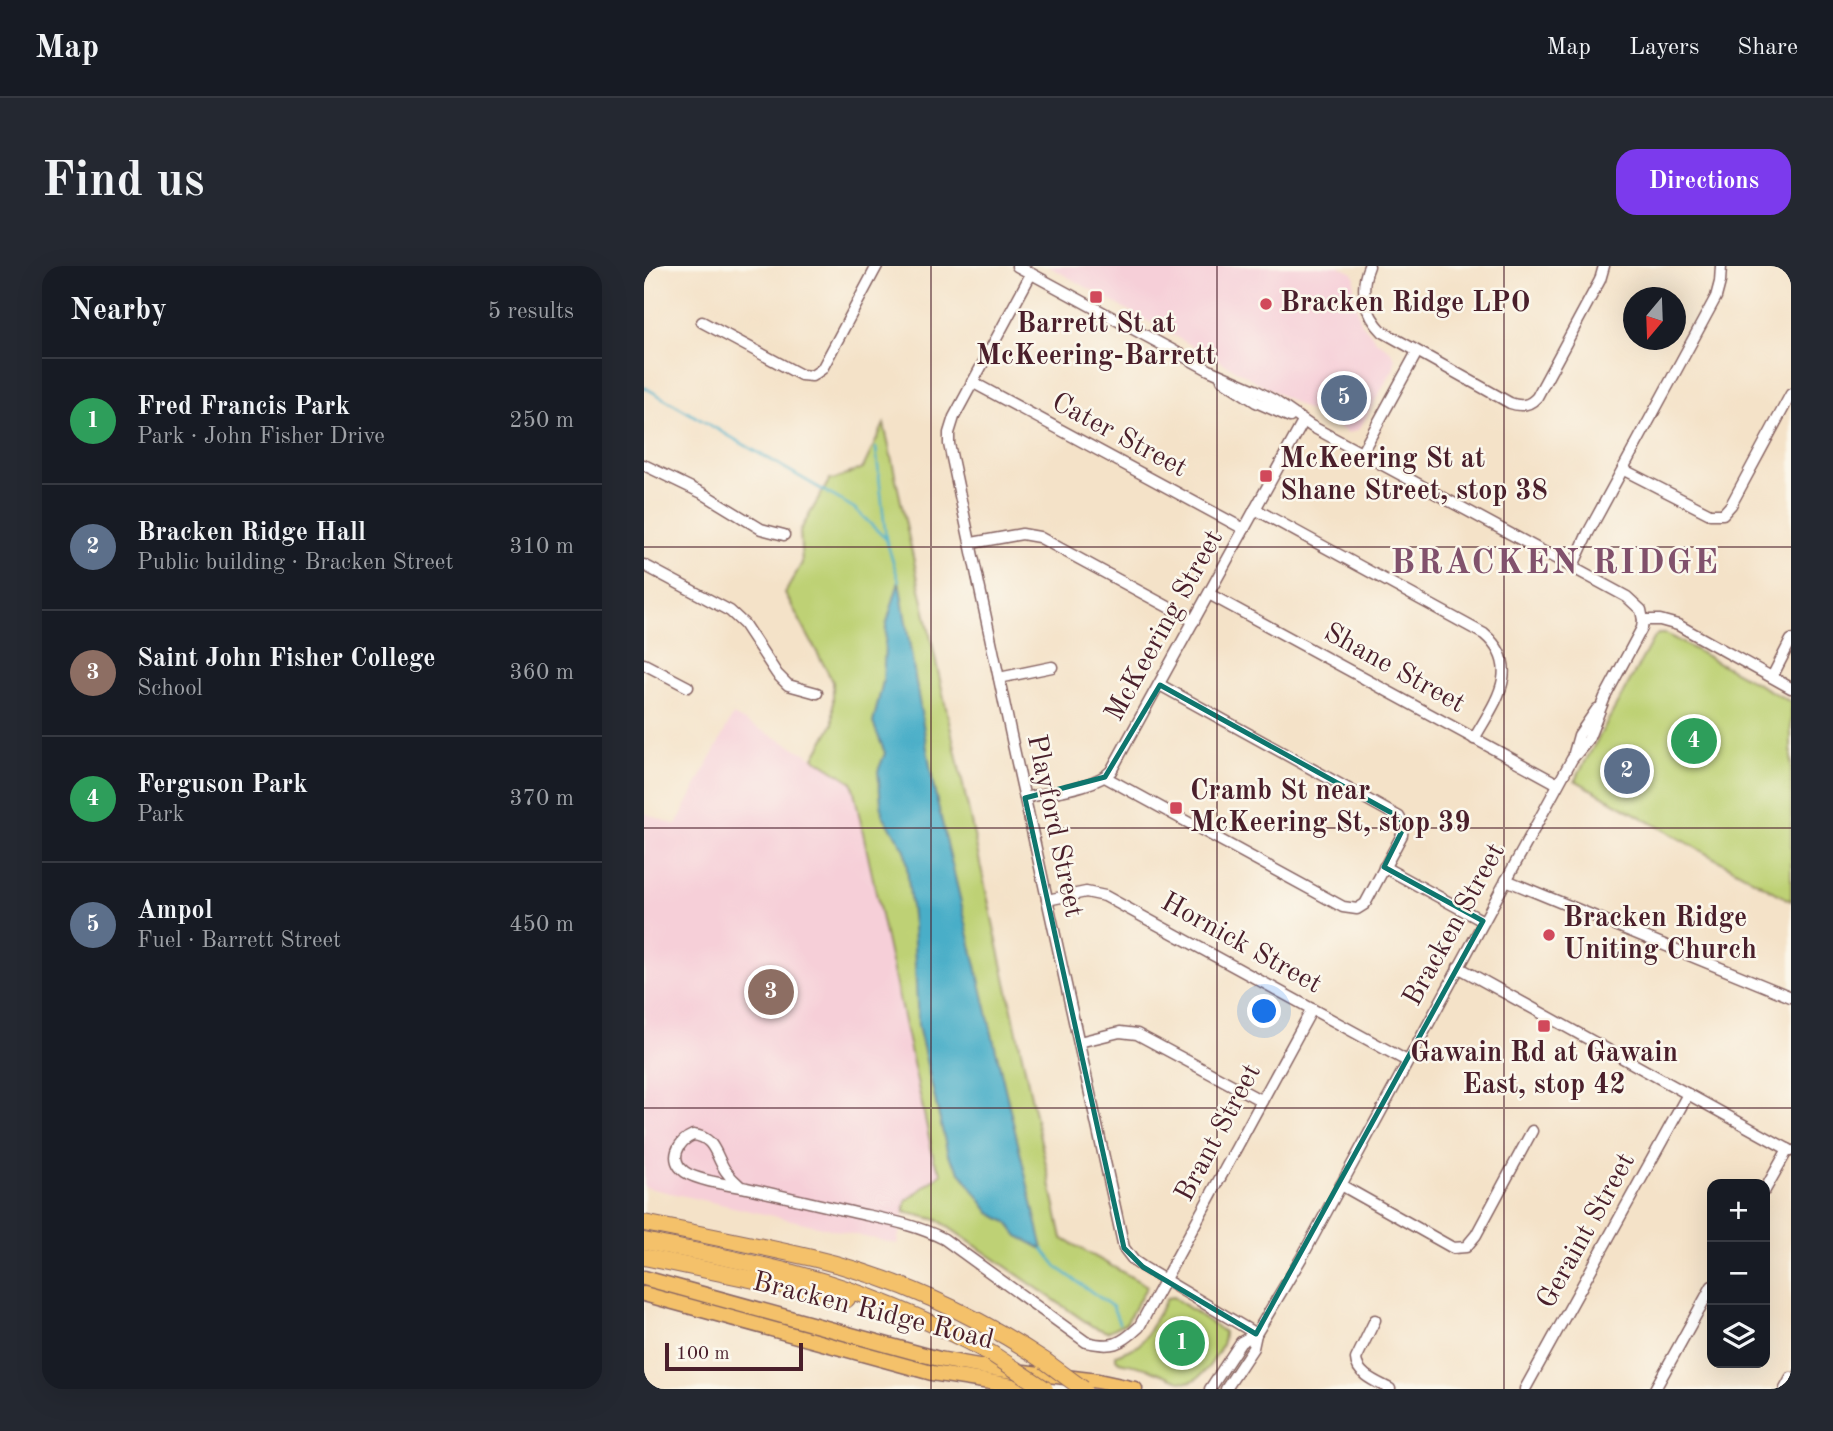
<!DOCTYPE html>
<html lang="en">
<head>
<meta charset="utf-8">
<style>
	:root { --surface:#171b24; --page:#242831; --text:#f1f3f6; --muted:#9ea1a6; --line:#363941; --accent:#7c3aed }
	body { margin:0; font-family:"Old Standard TT",serif; background:var(--page); color:var(--text) }
	.controls { position:absolute; right:21px; bottom:21px; display:grid; overflow:hidden; border-radius:14px; box-shadow:0 7px 28px #0002 }
	.controls button { width:63px; height:63px; display:grid; place-items:center; padding:0; border:0; border-bottom:2px solid var(--line); background:var(--surface); color:var(--text); font:35px sans-serif }
	.compass { position:absolute; left:979px; top:21px; width:63px; height:63px; border-radius:50%; background:var(--surface); box-shadow:0 7px 28px #0002; rotate:199deg }
	.scale { position:absolute; left:21px; bottom:18px; width:138px; box-sizing:border-box; padding-left:7px; border:4px solid #4a1f2b; border-top:0; font-size:19px; line-height:24px; white-space:nowrap; color:#4a1f2b; -webkit-text-stroke:5px #fbf7ec; paint-order:stroke }
	.you { position:absolute; left:621px; top:746px; width:24px; height:24px; margin:-18px; border:5px solid #fff; border-radius:50%; background:#1a73e8; box-shadow:0 0 0 10px #1a73e833 }
	.badge { display:grid; place-items:center; width:46px; height:46px; border-radius:50%; background:var(--accent); color:#fff; font-size:23px; font-weight:700 }
	.pin { position:absolute; translate:-50% -50%; border:4px solid #fff; box-shadow:0 2px 7px #0006 }
	.list { margin:0; padding:0; list-style:none }
	h2 { display:flex; justify-content:space-between; align-items:center; height:91px; margin:0; padding:0 28px; font-size:30px }
	h2 small { font-size:23px; font-weight:400; color:var(--muted) }
	.list li { display:grid; grid-template-columns:46px 1fr auto; gap:21px; align-items:center; box-sizing:border-box; height:126px; padding:0 28px; border-top:2px solid var(--line) }
	.list b { display:block; font-size:26px; white-space:nowrap }
	.list p { margin:0; font-size:23px; white-space:nowrap; color:var(--muted) }
	.list em { font-size:23px; font-style:normal; color:var(--muted) }
	.icon { flex:none; width:38px; height:38px; fill:none; stroke:currentColor; stroke-width:2; stroke-linecap:round; stroke-linejoin:round }
	.map { position:relative; flex:none; width:1147px; height:1123px; overflow:hidden; border-radius:21px }
	header { display:flex; align-items:center; gap:42px; box-sizing:border-box; height:98px; padding:0 35px; background:var(--surface); border-bottom:2px solid var(--line) }
	header strong { font-size:33px }
	nav { display:flex; gap:38px; margin-inline-start:auto; font-size:24px }
	.intro { display:flex; align-items:center; justify-content:space-between; box-sizing:border-box; height:168px; padding:0 42px }
	h1 { margin:0; font-size:49px }
	.button { padding:18px 32px; border-radius:21px; background:var(--accent); color:#fff; font-size:24px; font-weight:700 }
	main { display:flex; gap:42px; padding:0 42px }
	aside { flex:1; background:var(--surface); border-radius:21px; box-shadow:0 7px 28px #0002 }
	.map>svg:first-child { display:block }
	.built { fill:#f6cfd8 }
	.green { fill:#bed174; stroke:#847850; stroke-width:2 }
	.water { fill:#49aec8; stroke:#4a667a; stroke-width:2 }
	.lines { fill:none; stroke-linecap:round; stroke-linejoin:round }
	.stream { stroke:#49aec8; stroke-width:2.5 }
	.minor-casing { stroke:#866362; stroke-width:13 }
	.major-casing { stroke:#866362; stroke-width:17 }
	.highway-casing { stroke:#866362; stroke-width:18 }
	.minor { stroke:#fff; stroke-width:10 }
	.major { stroke:#f4c16a; stroke-width:14 }
	.highway { stroke:#f4c16a; stroke-width:16 }
	.highway-bridge-casing { stroke:#866362; stroke-width:18; stroke-linecap:butt }
	.highway-bridge { stroke:#f4c16a; stroke-width:16 }
	.marked { fill:none; stroke:#0f766e; stroke-width:5; stroke-linejoin:round }
	.grid { fill:none; stroke:#4a1f2b; stroke-width:2; stroke-opacity:0.55 }
	.poi-dot { fill:#d1495b; stroke:#fbf7ec; stroke-width:2.5 }
	.labels { text-anchor:middle; dominant-baseline:central; stroke-width:5; stroke-linejoin:round; paint-order:stroke }
	.poi-label { font-size:28px; font-weight:bold; fill:#4a1f2b; stroke:#fbf7ec; text-anchor:start }
	.street-label { font-size:28px; fill:#4a1f2b; stroke:#fbf7ec }
	.district-label { font-size:35px; font-weight:bold; letter-spacing:2px; fill:#81516c; stroke:#fbf7ec }
</style>
</head>
<body>
<header>
<strong>Map</strong>
<nav><a>Map</a><a>Layers</a><a>Share</a></nav>
</header>
<div class="intro"><h1>Find us</h1><a class="button">Directions</a></div>
<main>
<aside>
<h2>Nearby<small>5 results</small></h2>
<ul class="list">
<li><span class="badge" style="background:#2e9e5b">1</span><div><b>Fred Francis Park</b><p>Park · John Fisher Drive</p></div><em>250 m</em></li>
<li><span class="badge" style="background:#5c6f8a">2</span><div><b>Bracken Ridge Hall</b><p>Public building · Bracken Street</p></div><em>310 m</em></li>
<li><span class="badge" style="background:#8d6e63">3</span><div><b>Saint John Fisher College</b><p>School</p></div><em>360 m</em></li>
<li><span class="badge" style="background:#2e9e5b">4</span><div><b>Ferguson Park</b><p>Park</p></div><em>370 m</em></li>
<li><span class="badge" style="background:#5c6f8a">5</span><div><b>Ampol</b><p>Fuel · Barrett Street</p></div><em>450 m</em></li>
</ul>
</aside>
<div class="map">
<svg width="1147" height="1123" viewBox="0 0 1147 1123">
	<rect width="100%" height="100%" fill="#fbf7ec"/>
	<filter id="ink" filterUnits="userSpaceOnUse"><feTurbulence type="fractalNoise" baseFrequency=".0143" numOctaves="2"/><feDisplacementMap in="SourceGraphic" scale="14" xChannelSelector="R" yChannelSelector="G"/><feConvolveMatrix kernelMatrix="1 2 1 2 8 2 1 2 1" color-interpolation-filters="sRGB"/></filter>
	<filter id="wash" filterUnits="userSpaceOnUse"><feTurbulence type="fractalNoise" baseFrequency=".00686" numOctaves="4" result="noise"/><feDisplacementMap in="SourceGraphic" scale="28" xChannelSelector="R" yChannelSelector="G"/><feGaussianBlur stdDeviation="1.57" result="paint"/><feColorMatrix in="noise" values="0 0 0 0 0 0 0 0 0 0 0 0 0 0 0 0 0 1.4 0 .05"/><feComposite in="paint" operator="in"/></filter>
	<g filter="url(#wash)">
		<rect width="100%" height="100%" fill="#f4e2c8"/>
		<g class="built">
			<path d="M 404,0 L 695,0 L 709,7 L 711,12 L 709,28 L 717,56 L 732,74 L 745,83 L 751,92 L 750,102 L 715,163 L 705,167 Z"/>
			<path d="M 89,449 L 170,492 L 208,516 L 290,893 L 298,907 L 262,935 L 253,978 L 0,921 L 0,547 L 32,559 Z"/>
		</g>
		<g class="green">
			<path d="M 240,158 L 418,972 L 503,1020 L 482,1057 L 463,1066 L 448,1060 L 294,954 L 260,946 L 262,935 L 298,907 L 290,894 L 208,516 L 170,492 L 189,458 L 189,416 L 141,327 L 158,297 L 156,265 L 186,213 L 189,214 L 219,202 Z"/>
			<path d="M 1014,368 L 1022,368 L 1147,436 L 1147,635 L 931,514 L 1009,373 Z"/>
			<path d="M 529,1031 L 580,1066 C 581,1078 574,1086 568,1096 C 549,1123 542,1118 513,1106 C 502,1101 488,1099 475,1096 L 472,1093 L 472,1089 L 494,1080 L 502,1070 L 523,1032 Z"/>
		</g>
		<path class="water" d="M 255,315 L 289,518 L 399,983 L 374,970 L 363,956 L 346,947 L 304,889 L 274,760 L 269,659 L 261,584 L 238,548 L 234,505 L 241,487 L 229,457 L 239,415 L 242,360 Z"/>
		<g class="lines">
			<g class="stream">
				<path d="M 0,121 L 210,242 L 242,273"/>
				<path d="M 232,182 L 242,273 L 255,315"/>
				<path d="M 399,983 L 414,1002 L 469,1041 L 475,1057"/>
			</g>
		</g>
	</g>
	<g filter="url(#ink)">
		<g class="lines">
			<g class="minor-casing">
				<g id="minor">
					<path d="M 373,0 L 565,104 L 611,124 L 631,135 L 667,160 L 983,331 L 997,344 L 999,354 L 998,362 L 961,431 L 944,474 L 928,493 L 658,991 L 612,1068 L 609,1082 L 582,1123"/>
					<path d="M 725,0 C 715,24 721,48 739,66 L 866,137 C 877,141 885,140 893,131 L 956,14 L 960,0"/>
					<path d="M 387,8 L 310,151 L 305,167 L 305,178 L 370,483 L 480,982 L 490,995 L 499,1001 L 612,1068"/>
					<path d="M 58,56 L 157,109 L 168,110 L 178,103 L 233,0"/>
					<path d="M 578,114 L 612,136 L 646,151"/>
					<path d="M 328,116 L 600,263"/>
					<path d="M 717,188 L 773,86"/>
					<path d="M 0,199 L 58,227 L 117,263 L 140,269"/>
					<path d="M 980,204 L 1066,248 L 1079,248 L 1087,239 L 1147,128"/>
					<path d="M 611,243 L 840,368 C 880,402 850,437 830,473"/>
					<path d="M 328,277 L 378,268 L 395,271 L 550,355"/>
					<path d="M 0,299 L 86,345 L 100,358 L 133,408 L 144,419 L 173,427"/>
					<path d="M 928,302 L 944,267 L 1072,31 L 1076,16 L 1077,0"/>
					<path d="M 565,328 L 914,518"/>
					<path d="M 999,354 L 1016,354 L 1034,359 L 1147,422"/>
					<path d="M 0,398 L 44,421"/>
					<path d="M 1128,411 L 1147,374"/>
					<path d="M 355,412 L 408,401"/>
					<path d="M 930,487 L 935,469 L 953,443"/>
					<path d="M 461,511 L 699,641 L 713,643 L 721,638 L 758,569 L 759,558 L 755,551 L 516,419"/>
					<path d="M 381,532 C 405,526 451,522 467,505 L 659,156"/>
					<path d="M 740,601 L 839,655"/>
					<path d="M 862,614 L 1147,731"/>
					<path d="M 403,634 L 442,626 L 461,630 L 763,795"/>
					<path d="M 814,701 L 1147,885"/>
					<path d="M 435,776 L 476,766 L 493,768 L 618,835"/>
					<path d="M 697,919 L 809,982 L 822,981 L 832,969 L 888,865"/>
					<path d="M 97,921 C 91,916 86,911 81,904 C 71,889 71,871 49,869 C 34,875 24,894 41,906 C 54,915 86,919 103,922 C 138,930 173,938 208,946 C 239,953 271,958 300,973 L 442,1076 C 468,1082 476,1079 495,1061 L 668,743"/>
					<path d="M 1121,924 L 1144,883"/>
					<path d="M 731,1054 L 712,1093 C 713,1109 733,1116 746,1123"/>
					<path d="M 566,1123 L 597,1076 L 612,1068"/>
					<path d="M 881,1123 L 1044,828"/>
					<path d="M 1011,1123 L 1068,1020"/>
					<path d="M 1141,1123 L 1147,1112"/>
				</g>
			</g>
			<g class="major-casing">
				<g id="major">
					<path d="M 0,1012 L 295,1093 L 346,1102 L 454,1115 L 491,1123"/>
					<path d="M 0,1028 L 288,1107 L 390,1123"/>
				</g>
			</g>
			<g class="highway-casing">
				<g id="highway">
					<path d="M 0,957 C 56,968 112,979 168,992 C 250,1011 331,1048 401,1095"/>
					<path d="M 0,975 C 52,986 105,995 156,1009 C 224,1027 287,1055 348,1088"/>
					<path d="M 0,991 L 203,1033"/>
				</g>
			</g>
			<use href="#minor" class="minor"/>
			<use href="#major" class="major"/>
			<use href="#highway" class="highway"/>
			<g class="highway-bridge-casing">
				<g id="highway-bridge">
					<path d="M 348,1088 L 401,1123"/>
					<path d="M 401,1095 L 439,1123"/>
				</g>
			</g>
			<use href="#highway-bridge" class="highway-bridge"/>
		</g>
	</g>
	<path class="marked" d="M 516,419 L 755,551 L 759,563 L 740,601 L 839,655 L 612,1068 L 499,1001 L 480,982 L 381,532 L 461,511 Z"/>
	<path class="grid" d="M 287,0 L 287,1123M 573,0 L 573,1123M 860,0 L 860,1123M 0,281 L 1147,281M 0,562 L 1147,562M 0,842 L 1147,842"/>
	<g class="poi-dot">
		<rect x="445" y="24" width="14" height="14" rx="3.5"/>
		<circle cx="622" cy="38" r="7"/>
		<rect x="615" y="203" width="14" height="14" rx="3.5"/>
		<rect x="525" y="535" width="14" height="14" rx="3.5"/>
		<circle cx="905" cy="669" r="7"/>
		<rect x="893" y="753" width="14" height="14" rx="3.5"/>
	</g>
	<g class="labels">
		<g class="poi-label">
			<text x="636" y="38">Bracken Ridge LPO</text>
			<text x="452" y="59" text-anchor="middle">Barrett St at<tspan x="452" dy="32">McKeering-Barrett</tspan></text>
			<text x="636" y="194">McKeering St at<tspan x="636" dy="32">Shane Street, stop 38</tspan></text>
			<text x="546" y="526">Cramb St near<tspan x="546" dy="32">McKeering St, stop 39</tspan></text>
			<text x="919" y="653">Bracken Ridge<tspan x="919" dy="32">Uniting Church</tspan></text>
			<text x="900" y="788" text-anchor="middle">Gawain Rd at Gawain<tspan x="900" dy="32">East, stop 42</tspan></text>
		</g>
		<g class="street-label">
			<text transform="translate(475 170) rotate(28)">Cater Street</text>
			<text transform="translate(521 360) rotate(-61)">McKeering Street</text>
			<text transform="translate(750 403) rotate(29)">Shane Street</text>
			<text transform="translate(410 560) rotate(78)">Playford Street</text>
			<text transform="translate(811 659) rotate(-61)">Bracken Street</text>
			<text transform="translate(597 678) rotate(29)">Hornick Street</text>
			<text transform="translate(575 867) rotate(-62)">Brant Street</text>
			<text transform="translate(943 965) rotate(-61)">Geraint Street</text>
			<text transform="translate(229 1046) rotate(14)">Bracken Ridge Road</text>
		</g>
		<g class="district-label">
			<text x="911" y="297">BRACKEN RIDGE</text>
		</g>
	</g>
</svg>
<div class="controls">
<button>+</button>
<button>−</button>
<button><svg class="icon" aria-label="layers" viewBox="0 0 24 24"><path d="M12 4l9 5-9 5-9-5zM3 14l9 5 9-5"/></svg></button>
</div>
<svg class="compass" viewBox="-18 -18 36 36"><path d="M0-13l5 13h-10z" fill="#e53935"/><path d="M0 13l5-13h-10z" fill="#9ea1a6"/></svg>
<div class="scale">100 m</div>
<div class="you"></div>
<div class="pin badge" style="left:538px;top:1077px;background:#2e9e5b">1</div>
<div class="pin badge" style="left:983px;top:505px;background:#5c6f8a">2</div>
<div class="pin badge" style="left:127px;top:726px;background:#8d6e63">3</div>
<div class="pin badge" style="left:1050px;top:475px;background:#2e9e5b">4</div>
<div class="pin badge" style="left:700px;top:132px;background:#5c6f8a">5</div>
</div>
</main>
</body>
</html>
